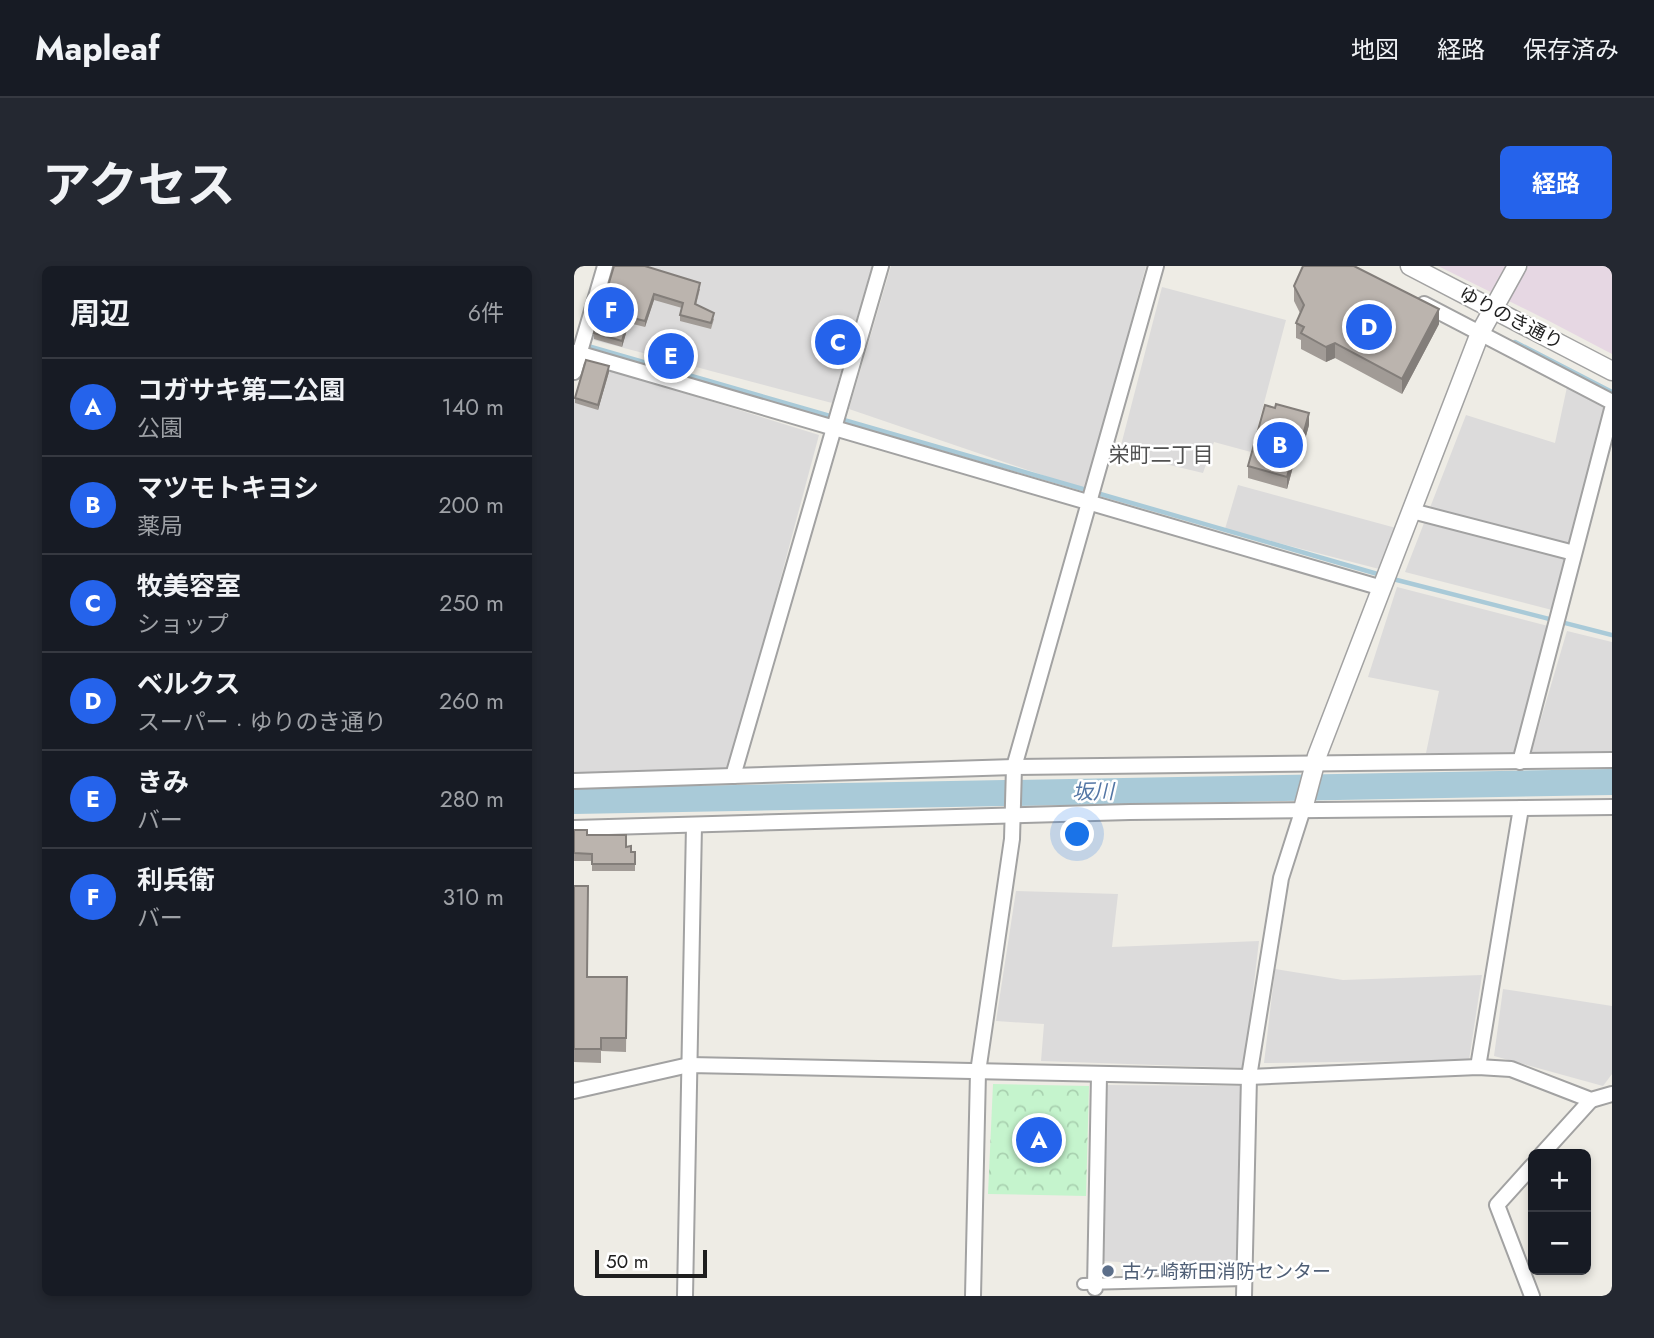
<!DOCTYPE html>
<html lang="ja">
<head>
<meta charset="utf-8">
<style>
	:root { --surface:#171b24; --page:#242831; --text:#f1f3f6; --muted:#9ea1a6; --line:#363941; --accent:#2563eb }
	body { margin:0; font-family:Jost,"Noto Sans JP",sans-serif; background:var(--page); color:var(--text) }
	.controls { position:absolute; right:21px; bottom:21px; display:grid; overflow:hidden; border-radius:10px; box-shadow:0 4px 10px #0003 }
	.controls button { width:63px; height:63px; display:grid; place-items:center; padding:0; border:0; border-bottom:2px solid var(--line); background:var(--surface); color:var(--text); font:35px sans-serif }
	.scale { position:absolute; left:21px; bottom:18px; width:112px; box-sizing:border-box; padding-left:7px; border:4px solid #1e1e1e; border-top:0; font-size:19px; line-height:24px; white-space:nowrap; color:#1e1e1e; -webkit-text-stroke:5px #fff; paint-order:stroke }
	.you { position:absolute; left:504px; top:569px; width:24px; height:24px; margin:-18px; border:5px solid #fff; border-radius:50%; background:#1a73e8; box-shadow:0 0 0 10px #1a73e833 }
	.badge { display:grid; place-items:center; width:46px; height:46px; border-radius:50%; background:var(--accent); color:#fff; font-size:23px; font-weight:700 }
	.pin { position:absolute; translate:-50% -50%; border:4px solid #fff; box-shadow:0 2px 7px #0006 }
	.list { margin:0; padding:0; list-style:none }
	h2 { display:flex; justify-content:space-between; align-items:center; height:91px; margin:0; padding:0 28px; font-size:30px }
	h2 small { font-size:23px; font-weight:400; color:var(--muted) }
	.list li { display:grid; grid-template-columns:46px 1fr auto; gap:21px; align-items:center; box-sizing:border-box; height:98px; padding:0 28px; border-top:2px solid var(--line) }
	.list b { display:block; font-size:26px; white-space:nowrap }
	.list p { margin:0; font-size:23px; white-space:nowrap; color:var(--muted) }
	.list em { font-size:23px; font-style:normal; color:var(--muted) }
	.map { position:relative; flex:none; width:1038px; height:1030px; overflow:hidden; border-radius:10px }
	header { display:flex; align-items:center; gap:42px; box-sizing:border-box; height:98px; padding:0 35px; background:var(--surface); border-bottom:2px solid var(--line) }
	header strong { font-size:33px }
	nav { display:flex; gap:38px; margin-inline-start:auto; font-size:24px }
	.intro { display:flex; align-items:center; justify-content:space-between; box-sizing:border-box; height:168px; padding:0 42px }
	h1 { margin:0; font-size:49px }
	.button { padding:18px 32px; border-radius:10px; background:var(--accent); color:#fff; font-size:24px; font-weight:700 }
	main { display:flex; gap:42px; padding:0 42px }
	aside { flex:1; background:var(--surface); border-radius:10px; box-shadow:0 4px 10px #0003 }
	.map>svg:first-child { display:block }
	.residential { fill:#dcdbdb }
	.industrial { fill:#e6d7e3 }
	.park { fill:url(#park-crowns) }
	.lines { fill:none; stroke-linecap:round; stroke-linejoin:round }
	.stream { stroke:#a9cad8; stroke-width:4.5 }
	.river { stroke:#a9cad8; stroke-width:26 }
	.pedestrian-casing { stroke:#a2a2a2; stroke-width:14 }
	.minor-casing { stroke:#a2a2a2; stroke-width:18 }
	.tertiary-casing { stroke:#a2a2a2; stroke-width:21 }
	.pedestrian { stroke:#fff; stroke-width:10 }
	.minor { stroke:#fff; stroke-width:14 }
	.tertiary { stroke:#fff; stroke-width:18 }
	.wall { fill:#a19b96 }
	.shaded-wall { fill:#837e7a }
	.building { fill:#bbb4ae; stroke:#837e7a; stroke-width:2 }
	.service-dot { fill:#5c6f8a; stroke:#fff; stroke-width:2.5 }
	.labels { text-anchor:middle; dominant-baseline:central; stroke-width:5; stroke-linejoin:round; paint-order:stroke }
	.street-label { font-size:19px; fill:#1e1e1e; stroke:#fff }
	.service-label { font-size:19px; fill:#4e5e75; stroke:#fff; text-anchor:start }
	.neighbourhood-label { font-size:21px; fill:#515151; stroke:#fff }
	.water-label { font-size:21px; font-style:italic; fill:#5376a5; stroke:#fff }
</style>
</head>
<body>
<header>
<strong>Mapleaf</strong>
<nav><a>地図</a><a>経路</a><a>保存済み</a></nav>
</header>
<div class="intro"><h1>アクセス</h1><a class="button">経路</a></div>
<main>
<aside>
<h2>周辺<small>6件</small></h2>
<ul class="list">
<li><span class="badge">A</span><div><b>コガサキ第二公園</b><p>公園</p></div><em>140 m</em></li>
<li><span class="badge">B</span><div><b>マツモトキヨシ</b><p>薬局</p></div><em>200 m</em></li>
<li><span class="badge">C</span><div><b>牧美容室</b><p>ショップ</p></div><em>250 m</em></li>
<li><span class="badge">D</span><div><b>ベルクス</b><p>スーパー · ゆりのき通り</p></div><em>260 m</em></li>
<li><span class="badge">E</span><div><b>きみ</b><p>バー</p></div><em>280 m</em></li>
<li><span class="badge">F</span><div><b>利兵衛</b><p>バー</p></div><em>310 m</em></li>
</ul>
</aside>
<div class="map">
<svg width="1038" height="1030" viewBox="0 0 1038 1030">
	<defs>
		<pattern id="park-crowns" width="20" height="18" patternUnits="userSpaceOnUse" patternTransform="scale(1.75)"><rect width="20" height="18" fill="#c5f4cd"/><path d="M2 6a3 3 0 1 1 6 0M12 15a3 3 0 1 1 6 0" fill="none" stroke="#a9d1b0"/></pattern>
	</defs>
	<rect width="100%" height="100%" fill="#eeece5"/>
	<g class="residential">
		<path d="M 37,0 L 298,0 L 258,137 L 16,73 Z"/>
		<path d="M 317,0 L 572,0 L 512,224 L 275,143 Z"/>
		<path d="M 588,21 L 712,54 L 677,186 L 640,176 L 629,207 L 545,187 Z"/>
		<path d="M 11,96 L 245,169 L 155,505 L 0,508 L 0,133 Z"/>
		<path d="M 993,121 L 1033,139 L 978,344 L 831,306 L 892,149 L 981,177 Z"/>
		<path d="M 664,219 L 822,262 L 809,304 L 651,263 Z"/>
		<path d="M 823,321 L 974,360 L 941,489 L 852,487 L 865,425 L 794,411 Z"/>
		<path d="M 993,365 L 1038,376 L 1038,487 L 956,490 Z"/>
		<path d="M 442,625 L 544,628 L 538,681 L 685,675 L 670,802 L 467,795 L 470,758 L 422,755 Z"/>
		<path d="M 701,703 L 769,714 L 908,709 L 895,794 L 690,797 Z"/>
		<path d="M 929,723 L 1038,740 L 1038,808 L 1029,820 L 920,790 Z"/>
		<path d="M 530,819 L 667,820 L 663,1007 L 548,1010 L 547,996 L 526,995 Z"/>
	</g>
	<path class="industrial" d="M 864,0 L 1038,0 L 1038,88 L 975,55 Z"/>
	<path class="park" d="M 419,818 L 515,820 L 512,930 L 414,928 Z"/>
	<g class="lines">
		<g class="stream">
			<path d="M 0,76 L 807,309"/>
			<path d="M 941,76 L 1038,126"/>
			<path d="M 815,312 L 1038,369"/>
		</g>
		<path class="river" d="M 0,535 L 1038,516"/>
		<g class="pedestrian-casing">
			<path id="pedestrian" d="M 509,1018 L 671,1014"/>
		</g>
		<g class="minor-casing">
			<g id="minor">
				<path d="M 850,38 L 1038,136"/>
				<path d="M 0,86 L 808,322"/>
				<path d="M 0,106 L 31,0"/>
				<path d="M 838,245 L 1000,287"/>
				<path d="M 946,496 L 1038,143"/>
				<path d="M 159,510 L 307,0"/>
				<path d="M 0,515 L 440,501 L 1038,494"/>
				<path d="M 0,562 L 556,546 L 1038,541"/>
				<path d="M 904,801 L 947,542"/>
				<path d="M 0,825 L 115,799 L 675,811 L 904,801 L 937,803 L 1017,834 L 1038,828"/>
				<path d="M 968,888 L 1017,834"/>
				<path d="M 521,1022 L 525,810"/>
				<path d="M 111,1030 L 120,559"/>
				<path d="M 399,1030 L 404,806 L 438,573 L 440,501 L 582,0"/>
				<path d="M 670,1030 L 675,811 L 707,612 L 729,543"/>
				<path d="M 958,1030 L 923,939 L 959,899"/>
			</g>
		</g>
		<g class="tertiary-casing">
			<g id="tertiary">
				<path d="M 836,0 L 1038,105"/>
				<path d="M 729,543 L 743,490 L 906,67 L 943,0"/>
			</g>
		</g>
		<use href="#pedestrian" class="pedestrian"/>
		<use href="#minor" class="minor"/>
		<use href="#tertiary" class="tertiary"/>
	</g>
	<g class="wall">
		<path d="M 40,0 L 126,23 L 122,39 L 140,53 L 137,63 L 106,55 L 106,49 L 108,42 L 80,34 L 71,61 L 55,57 L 48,81 L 20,73 L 20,67 Z"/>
		<path d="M 720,20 L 865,58 L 828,128 L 761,92 L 752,96 L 727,83 L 727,74 L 722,72 L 722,57 L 726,47 L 720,35 Z"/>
		<path d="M 35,106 L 24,144 L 1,137 L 1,132 Z"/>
		<path d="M 735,159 L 724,199 L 720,197 L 713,223 L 674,212 L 674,200 Z"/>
		<path d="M 0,564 L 52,581 L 57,586 L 61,586 L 61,605 L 18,605 L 18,595 L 0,595 Z"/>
		<path d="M 0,620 L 13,711 L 53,711 L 52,786 L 27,785 L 27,797 L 0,796 Z"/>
	</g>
	<g class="shaded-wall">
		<path d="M 80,28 L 80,34 L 71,61 L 71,55 Z"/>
		<path d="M 865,43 L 865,58 L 828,128 L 828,113 Z"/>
		<path d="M 55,51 L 55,57 L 48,81 L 48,75 Z"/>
		<path d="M 761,77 L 761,92 L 752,96 L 752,81 Z"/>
		<path d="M 35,100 L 35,106 L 24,144 L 24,139 Z"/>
		<path d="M 735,147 L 735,159 L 724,199 L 724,187 Z"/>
		<path d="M 720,186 L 720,197 L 713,223 L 713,211 Z"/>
	</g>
	<g class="building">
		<path d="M 40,0 L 71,0 L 126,17 L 121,38 L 140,47 L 137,57 L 106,49 L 109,37 L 80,28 L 71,55 L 55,51 L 48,75 L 20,67 Z"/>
		<path d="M 729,0 L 780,0 L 865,43 L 828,113 L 761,77 L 752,81 L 727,67 L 730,61 L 722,57 L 730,39 L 720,20 Z"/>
		<path d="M 12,94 L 35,100 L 24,139 L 1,132 Z"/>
		<path d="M 702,138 L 735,147 L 724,187 L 720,186 L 713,211 L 674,200 L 691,139 L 701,142 Z"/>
		<path d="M 0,564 L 13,564 L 13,569 L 52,569 L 52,581 L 57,580 L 57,586 L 61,586 L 61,598 L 18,598 L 18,588 L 0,587 Z"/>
		<path d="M 0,620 L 14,620 L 13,711 L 53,711 L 52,772 L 27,772 L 27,783 L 0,783 Z"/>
	</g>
	<circle class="service-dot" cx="534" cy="1005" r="7"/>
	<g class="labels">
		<g class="street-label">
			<text transform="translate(937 52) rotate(27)">ゆりのき通り</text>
		</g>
		<g class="service-label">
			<text x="548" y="1005">古ヶ崎新田消防センター</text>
		</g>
		<g class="neighbourhood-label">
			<text x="587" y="189">栄町二丁目</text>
		</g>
		<g class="water-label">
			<text transform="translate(519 526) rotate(-1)">坂川</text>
		</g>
	</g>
</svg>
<div class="controls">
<button>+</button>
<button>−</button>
</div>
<div class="scale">50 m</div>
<div class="you"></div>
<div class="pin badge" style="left:465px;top:874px">A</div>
<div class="pin badge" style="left:706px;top:179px">B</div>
<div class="pin badge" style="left:264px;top:76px">C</div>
<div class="pin badge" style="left:795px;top:61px">D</div>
<div class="pin badge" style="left:97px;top:90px">E</div>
<div class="pin badge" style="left:37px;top:44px">F</div>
</div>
</main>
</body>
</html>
